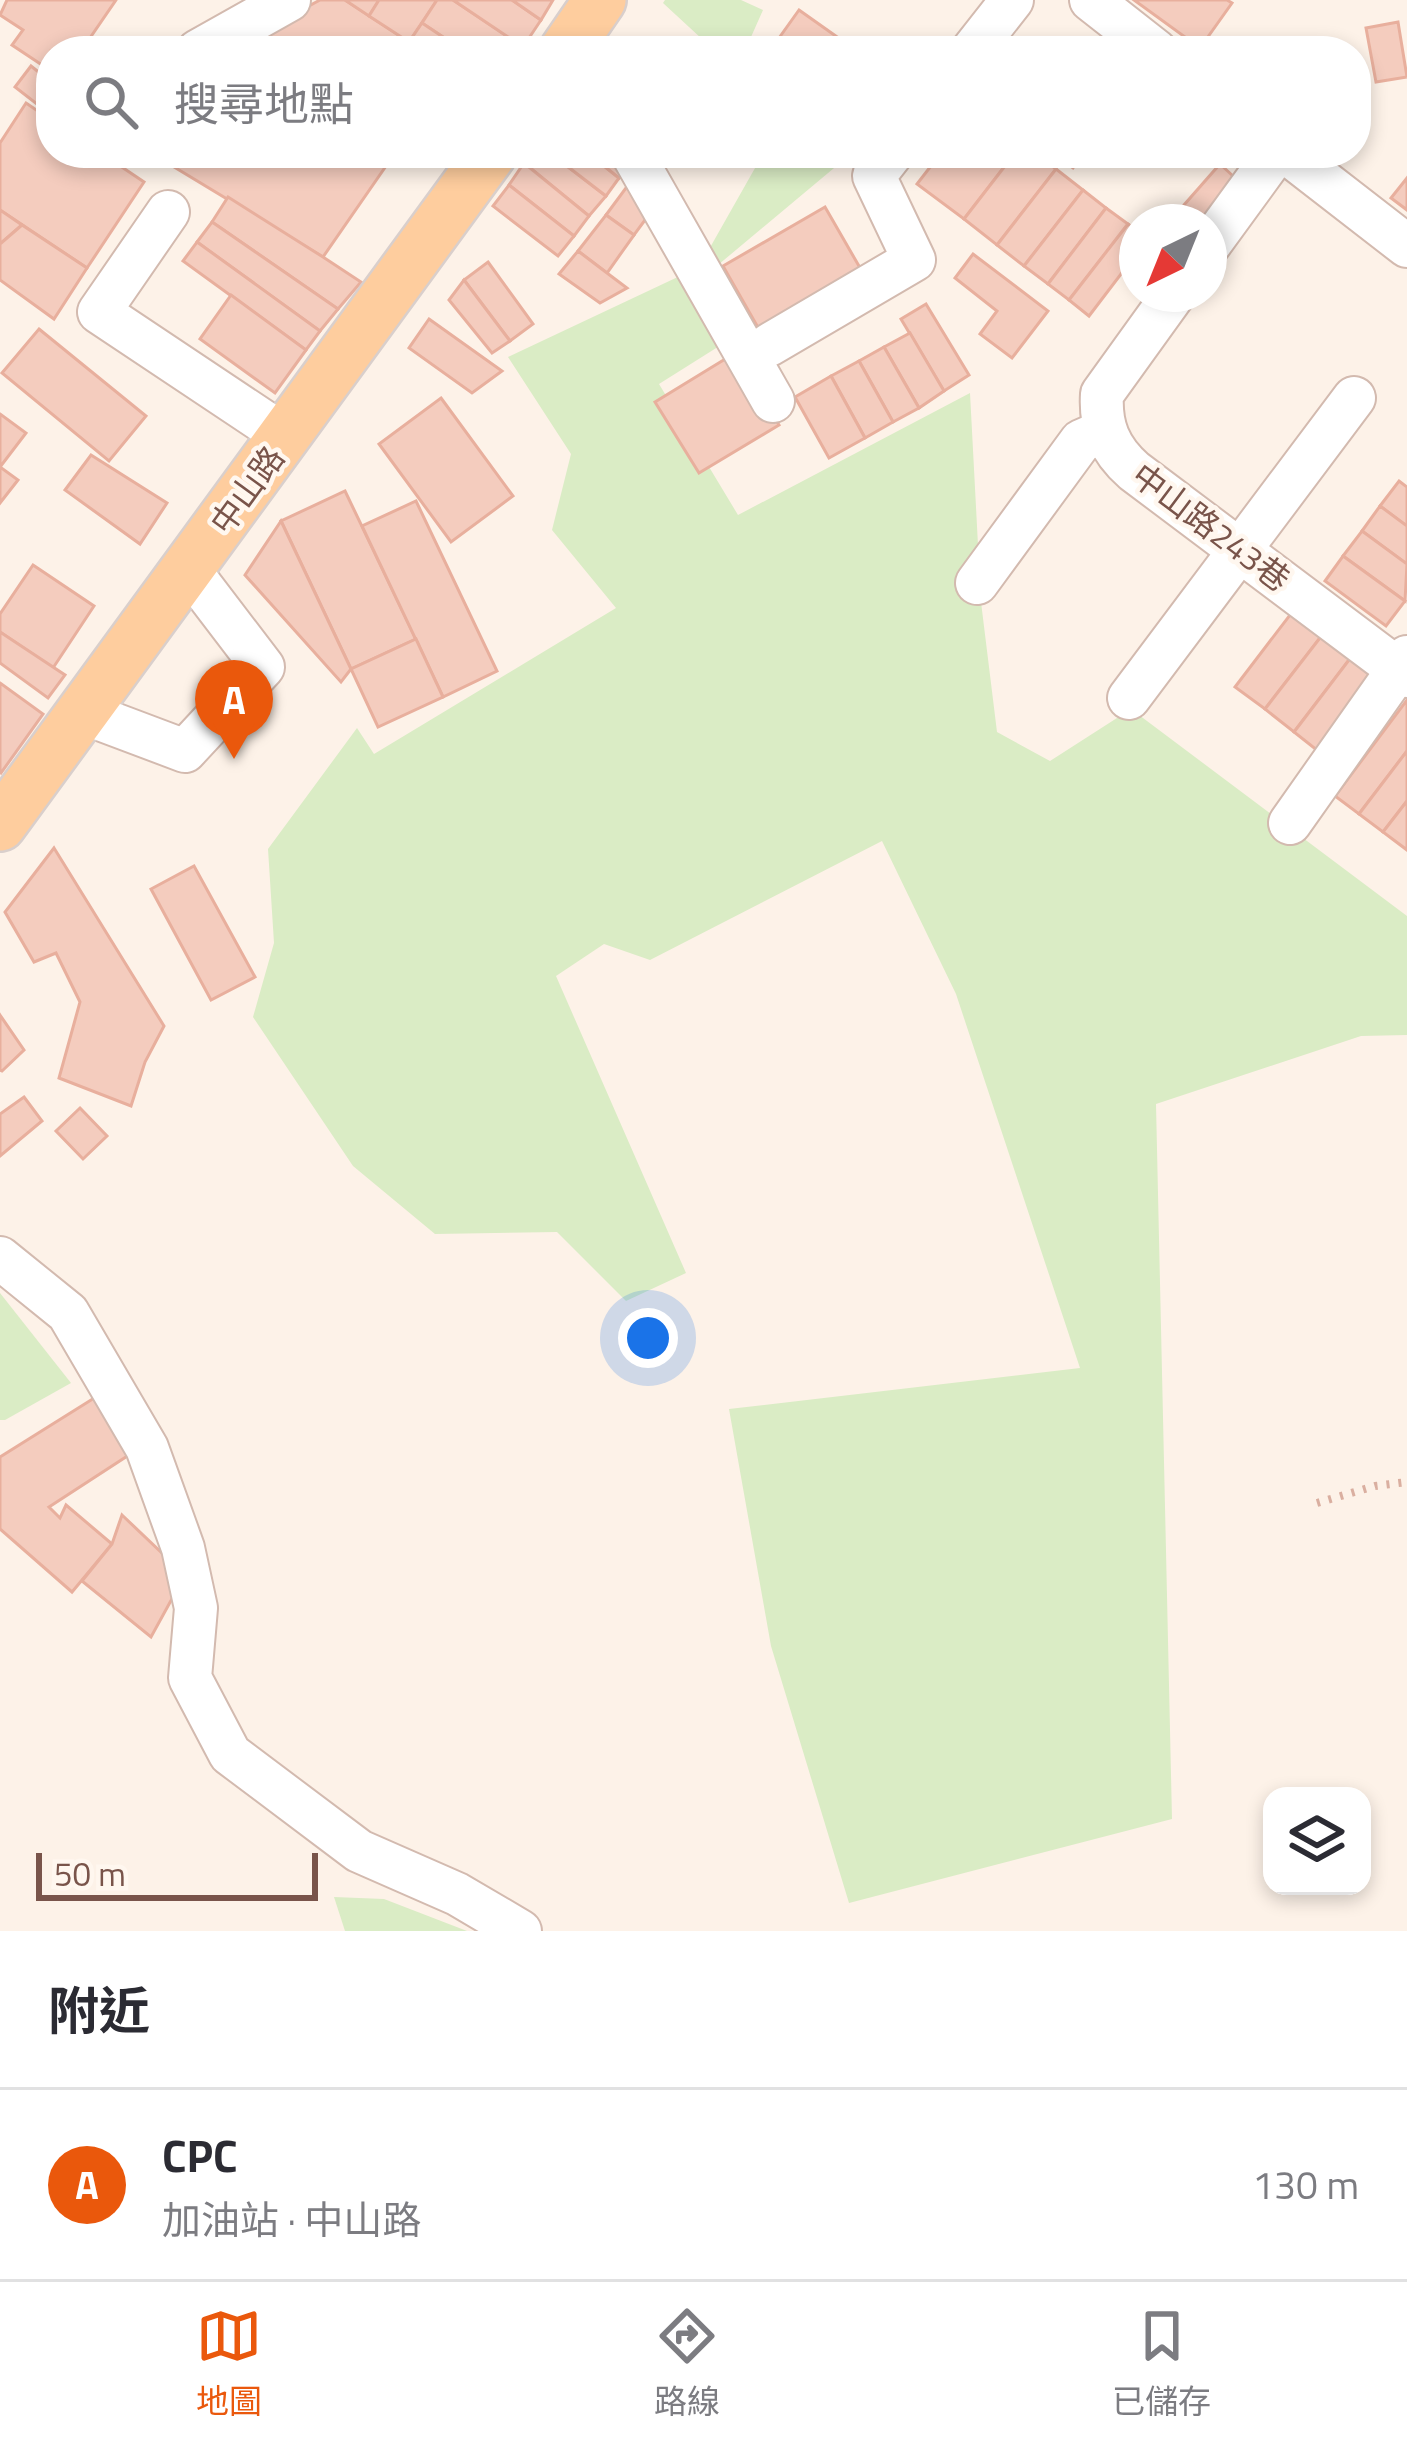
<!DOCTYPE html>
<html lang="zh-TW">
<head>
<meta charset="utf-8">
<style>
	:root { --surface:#fff; --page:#f7f7f7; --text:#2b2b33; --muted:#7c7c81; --line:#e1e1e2; --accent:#ea580c }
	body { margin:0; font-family:"Titillium Web","Noto Sans TC",sans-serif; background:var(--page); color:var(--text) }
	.controls { position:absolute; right:36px; bottom:36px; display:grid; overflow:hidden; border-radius:24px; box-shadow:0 6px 18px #0003 }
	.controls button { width:108px; height:108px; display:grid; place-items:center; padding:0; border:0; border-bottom:3px solid var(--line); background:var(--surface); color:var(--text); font:60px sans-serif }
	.compass { position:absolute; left:1119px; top:204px; width:108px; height:108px; border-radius:50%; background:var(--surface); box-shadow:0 6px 18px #0003; rotate:223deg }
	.scale { position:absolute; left:36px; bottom:30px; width:282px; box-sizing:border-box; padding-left:12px; border:6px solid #79544a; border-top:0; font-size:33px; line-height:42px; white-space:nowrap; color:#79544a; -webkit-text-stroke:9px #fff7ef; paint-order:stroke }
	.you { position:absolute; left:648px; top:1338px; width:42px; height:42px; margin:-30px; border:9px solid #fff; border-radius:50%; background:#1a73e8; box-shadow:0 0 0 18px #1a73e833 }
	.badge { display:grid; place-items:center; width:78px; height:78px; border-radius:50%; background:var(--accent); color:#fff; font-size:39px; font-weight:700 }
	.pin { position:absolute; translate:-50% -99px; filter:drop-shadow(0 3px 6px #0008) }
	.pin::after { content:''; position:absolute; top:63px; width:42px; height:36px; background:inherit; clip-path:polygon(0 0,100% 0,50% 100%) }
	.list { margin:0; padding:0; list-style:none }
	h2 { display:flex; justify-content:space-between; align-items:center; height:156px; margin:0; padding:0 48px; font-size:51px }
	h2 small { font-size:39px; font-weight:400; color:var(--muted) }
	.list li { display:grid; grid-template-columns:78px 1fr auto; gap:36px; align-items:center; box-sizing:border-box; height:192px; padding:0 48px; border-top:3px solid var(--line) }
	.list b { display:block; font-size:45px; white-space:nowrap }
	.list p { margin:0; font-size:39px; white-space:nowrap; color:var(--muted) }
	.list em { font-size:39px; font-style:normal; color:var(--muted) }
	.icon { flex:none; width:66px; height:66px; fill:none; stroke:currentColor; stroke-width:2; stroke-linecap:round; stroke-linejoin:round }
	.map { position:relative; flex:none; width:1407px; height:1931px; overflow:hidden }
	.search { position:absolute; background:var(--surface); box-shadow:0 6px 18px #0003; left:36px; right:36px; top:36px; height:132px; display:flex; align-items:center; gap:30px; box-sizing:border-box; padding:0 42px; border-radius:48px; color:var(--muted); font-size:45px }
	.sheet { height:348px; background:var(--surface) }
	nav { display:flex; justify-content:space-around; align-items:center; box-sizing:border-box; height:168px; border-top:3px solid var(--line); background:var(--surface); font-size:33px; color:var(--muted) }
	nav a { display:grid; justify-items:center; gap:6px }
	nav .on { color:var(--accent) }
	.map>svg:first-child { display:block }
	.green { fill:#daecc5 }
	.building { fill:#f4ccbe; stroke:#e8af9d; stroke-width:3 }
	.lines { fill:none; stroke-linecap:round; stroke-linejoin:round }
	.minor-casing { stroke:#d3baaf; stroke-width:46 }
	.major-casing { stroke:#d9cfcc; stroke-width:56 }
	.path { stroke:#daafa0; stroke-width:8; stroke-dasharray:3 9; stroke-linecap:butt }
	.minor { stroke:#fff; stroke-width:42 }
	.major { stroke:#fecd9e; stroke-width:51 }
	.labels { text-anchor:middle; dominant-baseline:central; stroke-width:9; stroke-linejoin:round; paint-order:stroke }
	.street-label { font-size:33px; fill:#79544a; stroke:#fff7ef }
</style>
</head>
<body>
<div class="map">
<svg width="1407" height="1931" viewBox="0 0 1407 1931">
	<rect width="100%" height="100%" fill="#fdf2e8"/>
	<g class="green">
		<path d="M 665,0 L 741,0 L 763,10 L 747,46 L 751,51 L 715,51 L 663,3 Z"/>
		<path d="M 756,153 L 852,153 L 718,265 L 740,333 L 659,384 L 738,515 L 970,393 L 981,602 L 997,732 L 1050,761 L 1131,709 L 1407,916 L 1407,1035 L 1361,1036 L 1156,1104 L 1172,1819 L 849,1903 L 771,1646 L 729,1409 L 1080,1368 L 956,994 L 882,841 L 650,960 L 604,944 L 556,976 L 686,1273 L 626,1301 L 557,1232 L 435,1234 L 353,1166 L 253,1017 L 274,943 L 268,849 L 357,728 L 374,754 L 616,608 L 552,530 L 571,454 L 508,357 L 699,267 L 759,161 Z"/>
		<path d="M 0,1293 L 71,1383 L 5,1420 L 0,1420 Z"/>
		<path d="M 334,1897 L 384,1899 L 467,1931 L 345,1931 Z"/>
	</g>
	<g class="building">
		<path d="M 7,0 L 116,0 L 81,51 L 51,51 L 51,71 L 12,45 L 23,30 L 0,15 Z"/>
		<path d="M 320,0 L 345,0 L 423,51 L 226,51 Z"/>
		<path d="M 345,0 L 379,0 L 369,16 Z"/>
		<path d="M 379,0 L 437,0 L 409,42 L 369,16 Z"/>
		<path d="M 437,0 L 453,0 L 523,47 L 520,51 L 464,51 L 422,23 Z"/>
		<path d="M 453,0 L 512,0 L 541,20 L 523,47 Z"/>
		<path d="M 512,0 L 553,0 L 541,20 Z"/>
		<path d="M 1134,0 L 1227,0 L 1232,3 L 1200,48 Z"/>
		<path d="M 799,10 L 857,51 L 783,51 L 774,45 Z"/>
		<path d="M 1398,22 L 1407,77 L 1376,82 L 1366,28 Z"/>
		<path d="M 422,23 L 464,51 L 423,51 L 409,42 Z"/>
		<path d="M 31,66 L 51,82 L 51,115 L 15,87 Z"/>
		<path d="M 26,103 L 51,120 L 51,153 L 101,153 L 144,182 L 87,268 L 0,210 L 0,143 Z"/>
		<path d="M 151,153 L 395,153 L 323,257 Z"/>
		<path d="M 533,153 L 550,153 L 606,196 L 589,216 L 524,163 Z"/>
		<path d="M 550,153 L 588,153 L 619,178 L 606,196 Z"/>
		<path d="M 588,153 L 629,153 L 635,157 L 619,178 Z"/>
		<path d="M 941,153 L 1015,153 L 964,219 L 917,184 Z"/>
		<path d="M 1015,153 L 1035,153 L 1056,169 L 997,245 L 964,219 Z"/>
		<path d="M 1053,153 L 1084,153 L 1073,168 Z"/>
		<path d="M 524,163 L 589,216 L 574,236 L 509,185 Z"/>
		<path d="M 1220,164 L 1246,188 L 1200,222 L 1196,218 L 1192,222 L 1169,222 Z"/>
		<path d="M 1056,169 L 1083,190 L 1024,266 L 997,245 Z"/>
		<path d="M 637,173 L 665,193 L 634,235 L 606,215 Z"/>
		<path d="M 1407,178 L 1407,210 L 1391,198 Z"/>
		<path d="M 509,185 L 574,236 L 558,256 L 493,206 Z"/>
		<path d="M 1083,190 L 1106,208 L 1048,284 L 1024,266 Z"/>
		<path d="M 228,197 L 323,257 L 361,282 L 338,309 L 212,222 Z"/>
		<path d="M 825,207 L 867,280 L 764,338 L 723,266 Z"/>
		<path d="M 1106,208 L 1128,224 L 1069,300 L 1048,284 Z"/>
		<path d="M 0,210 L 22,225 L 0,244 Z"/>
		<path d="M 606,215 L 634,235 L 607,273 L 578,251 Z"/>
		<path d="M 212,222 L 338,309 L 320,331 L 197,242 Z"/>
		<path d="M 1128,224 L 1137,231 L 1137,253 L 1089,316 L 1069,300 Z"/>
		<path d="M 22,225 L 87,268 L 54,319 L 0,280 L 0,244 Z"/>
		<path d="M 197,242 L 320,331 L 306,350 L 183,261 Z"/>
		<path d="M 578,251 L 607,273 L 627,288 L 600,303 L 559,274 Z"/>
		<path d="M 973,254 L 1048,311 L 1012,358 L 980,334 L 997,311 L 955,278 Z"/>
		<path d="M 488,262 L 533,324 L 510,341 L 464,280 Z"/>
		<path d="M 464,280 L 510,341 L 492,353 L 449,300 Z"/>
		<path d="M 231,295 L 306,350 L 275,393 L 200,339 Z"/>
		<path d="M 926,304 L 969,375 L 944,391 L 901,319 Z"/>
		<path d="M 429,319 L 502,371 L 472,393 L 409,348 Z"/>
		<path d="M 39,329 L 146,416 L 109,461 L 2,373 Z"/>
		<path d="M 910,333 L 944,391 L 919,408 L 884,347 Z"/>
		<path d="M 884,347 L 919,408 L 893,422 L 859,361 Z"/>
		<path d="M 735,353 L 779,425 L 699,473 L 655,402 Z"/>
		<path d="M 859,361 L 893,422 L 865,438 L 831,376 Z"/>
		<path d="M 831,376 L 865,438 L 829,458 L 795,397 Z"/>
		<path d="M 441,398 L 513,496 L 451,542 L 379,444 Z"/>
		<path d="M 0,414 L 26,433 L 0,467 L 18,480 L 0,503 Z"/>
		<path d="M 91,455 L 167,503 L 140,544 L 65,490 Z"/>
		<path d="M 1399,481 L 1407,487 L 1407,526 L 1380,506 Z"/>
		<path d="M 345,491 L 416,639 L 351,669 L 281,521 Z"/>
		<path d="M 416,501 L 497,671 L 443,697 L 362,526 Z"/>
		<path d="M 1380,506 L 1407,526 L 1407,564 L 1362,531 Z"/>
		<path d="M 281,521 L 351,669 L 341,682 L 245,575 Z"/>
		<path d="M 1362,531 L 1407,564 L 1405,601 L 1343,556 Z"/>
		<path d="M 1343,556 L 1405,601 L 1386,626 L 1325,581 Z"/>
		<path d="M 33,565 L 94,606 L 53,668 L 0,632 L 0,614 Z"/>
		<path d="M 1293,611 L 1323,634 L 1265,709 L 1235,687 Z"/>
		<path d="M 0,632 L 65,675 L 48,698 L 0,663 Z"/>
		<path d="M 1323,634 L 1352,656 L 1294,732 L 1265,709 Z"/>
		<path d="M 416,639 L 443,697 L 378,727 L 351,669 Z"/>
		<path d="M 1352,656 L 1382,679 L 1323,755 L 1294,732 Z"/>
		<path d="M 0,683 L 43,714 L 1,773 L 0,772 Z"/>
		<path d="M 1407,700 L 1407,751 L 1359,814 L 1335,796 Z"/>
		<path d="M 1407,751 L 1407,801 L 1383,832 L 1359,814 Z"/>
		<path d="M 1407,801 L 1407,850 L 1383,832 Z"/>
		<path d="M 54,848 L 164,1026 L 145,1062 L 131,1106 L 59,1078 L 80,1002 L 56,953 L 34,962 L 5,912 Z"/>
		<path d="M 194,866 L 255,977 L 211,1000 L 151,889 Z"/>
		<path d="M 0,1015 L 24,1050 L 2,1071 L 0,1070 Z"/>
		<path d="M 24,1097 L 42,1121 L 0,1156 L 0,1114 Z"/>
		<path d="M 80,1108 L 107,1136 L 83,1159 L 56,1131 Z"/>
		<path d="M 99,1395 L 135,1451 L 49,1507 L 60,1518 L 66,1505 L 112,1544 L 72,1592 L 0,1529 L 0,1457 Z"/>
		<path d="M 122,1515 L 185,1575 L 151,1637 L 82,1581 L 112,1544 Z"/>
	</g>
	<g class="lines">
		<g class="minor-casing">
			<g id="minor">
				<path d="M 1091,0 L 1156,51"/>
				<path d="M 198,51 L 289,0"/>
				<path d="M 972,51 L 1012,0"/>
				<path d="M 632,153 L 773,401"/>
				<path d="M 1287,153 L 1407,246"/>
				<path d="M 168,212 L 99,312 L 285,436"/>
				<path d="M 1209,245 L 1276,153"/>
				<path d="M 1174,294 L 1102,394 C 1100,426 1109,449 1134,471 L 1407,676"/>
				<path d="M 769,345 L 914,260 L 874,176 L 892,153"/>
				<path d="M 977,583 L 1081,441 L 1104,431"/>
				<path d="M 1129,698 L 1354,398"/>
				<path d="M 84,713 L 185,751 L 263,667 L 189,570"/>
				<path d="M 1290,823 L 1407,657"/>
				<path d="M 0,1258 L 68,1313 L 147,1448 L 183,1548 L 196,1608 L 190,1678 L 230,1754 L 359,1851 L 457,1894 L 520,1931"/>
			</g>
		</g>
		<g class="major-casing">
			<g id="major">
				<path d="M 565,51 L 600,0"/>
				<path d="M 0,825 L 491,153"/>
			</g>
		</g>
		<path class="path" d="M 1317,1503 L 1375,1486 L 1407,1482"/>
		<use href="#minor" class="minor"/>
		<use href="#major" class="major"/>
	</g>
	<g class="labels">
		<g class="street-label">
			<text transform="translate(247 490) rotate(-54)">中山路</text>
			<text transform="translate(1211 527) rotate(37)">中山路243巷</text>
		</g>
	</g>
</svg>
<div class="controls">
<button><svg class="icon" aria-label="layers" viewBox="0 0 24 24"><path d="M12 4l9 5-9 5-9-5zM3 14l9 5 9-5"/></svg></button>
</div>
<svg class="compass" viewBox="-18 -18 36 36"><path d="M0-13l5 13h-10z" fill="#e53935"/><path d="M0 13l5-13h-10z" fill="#7c7c81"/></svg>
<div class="scale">50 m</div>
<div class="you"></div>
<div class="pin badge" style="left:234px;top:759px">A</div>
<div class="search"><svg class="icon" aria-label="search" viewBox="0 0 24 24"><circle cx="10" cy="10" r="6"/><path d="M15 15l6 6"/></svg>搜尋地點</div>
</div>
<section class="sheet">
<h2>附近<small></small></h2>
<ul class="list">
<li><span class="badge">A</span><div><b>CPC</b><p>加油站 · 中山路</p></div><em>130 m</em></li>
</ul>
</section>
<nav>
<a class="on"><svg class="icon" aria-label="map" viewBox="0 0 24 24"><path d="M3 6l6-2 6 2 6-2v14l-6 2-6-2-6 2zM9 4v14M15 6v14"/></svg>地圖</a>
<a><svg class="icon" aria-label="directions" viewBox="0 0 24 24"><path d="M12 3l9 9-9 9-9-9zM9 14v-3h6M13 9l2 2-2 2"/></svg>路線</a>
<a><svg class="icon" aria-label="saved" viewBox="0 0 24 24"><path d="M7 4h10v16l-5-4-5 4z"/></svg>已儲存</a>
</nav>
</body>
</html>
